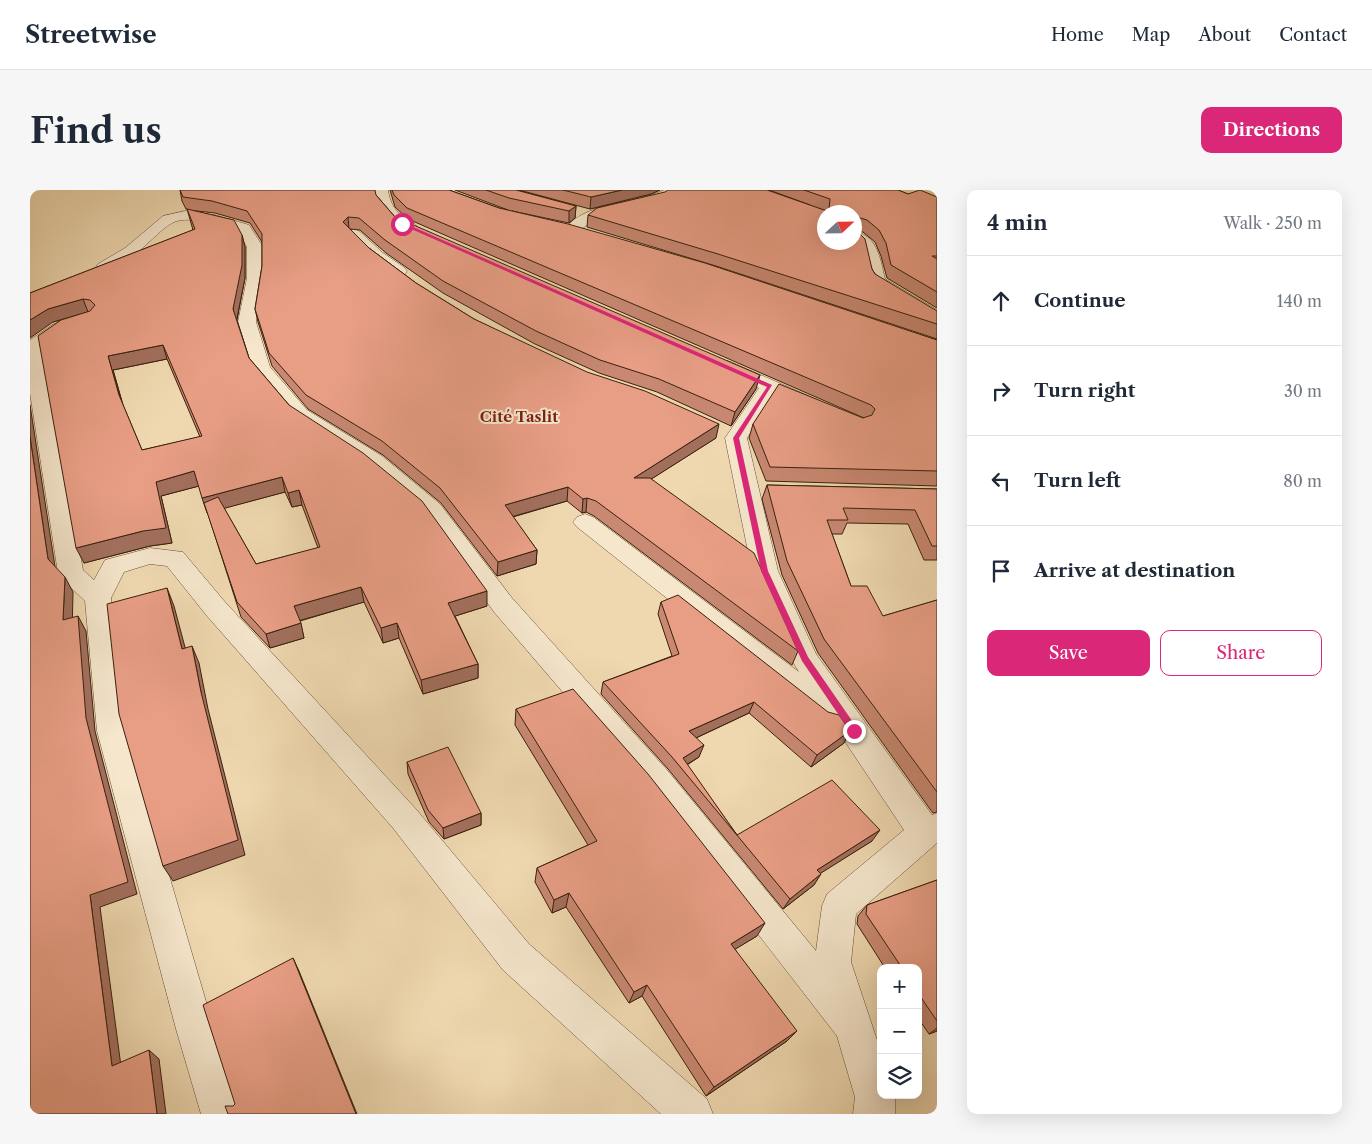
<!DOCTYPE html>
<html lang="en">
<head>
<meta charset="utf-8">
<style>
	:root { --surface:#fff; --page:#f6f6f7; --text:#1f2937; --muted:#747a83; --line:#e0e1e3; --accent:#db2777 }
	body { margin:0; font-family:"Libre Caslon Text",serif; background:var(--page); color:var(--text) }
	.controls { position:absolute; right:15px; bottom:15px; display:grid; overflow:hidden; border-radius:10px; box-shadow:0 5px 20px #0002 }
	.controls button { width:45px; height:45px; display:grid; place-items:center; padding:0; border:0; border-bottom:1px solid var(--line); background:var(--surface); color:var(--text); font:25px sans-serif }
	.compass { position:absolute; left:787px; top:15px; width:45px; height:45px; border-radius:50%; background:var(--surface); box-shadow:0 5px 20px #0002; rotate:68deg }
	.stop { position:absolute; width:15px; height:15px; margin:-11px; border:4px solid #db2777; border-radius:50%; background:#fff }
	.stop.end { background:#db2777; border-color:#fff; box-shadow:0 1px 5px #0008 }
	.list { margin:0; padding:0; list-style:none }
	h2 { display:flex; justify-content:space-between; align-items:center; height:65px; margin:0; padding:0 20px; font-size:21px }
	h2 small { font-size:16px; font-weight:400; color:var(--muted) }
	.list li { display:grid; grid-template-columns:32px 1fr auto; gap:15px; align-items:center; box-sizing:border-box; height:90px; padding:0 20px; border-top:1px solid var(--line) }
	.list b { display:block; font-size:19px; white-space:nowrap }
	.list em { font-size:16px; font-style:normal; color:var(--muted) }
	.actions { display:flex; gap:10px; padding:15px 20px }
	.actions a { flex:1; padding:11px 0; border:1px solid var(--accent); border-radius:10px; text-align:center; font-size:18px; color:var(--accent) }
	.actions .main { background:var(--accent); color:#fff }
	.icon { flex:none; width:28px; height:28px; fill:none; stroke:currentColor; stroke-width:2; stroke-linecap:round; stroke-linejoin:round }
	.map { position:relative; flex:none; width:907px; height:924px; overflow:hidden; border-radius:10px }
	header { display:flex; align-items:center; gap:30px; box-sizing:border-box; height:70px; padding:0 25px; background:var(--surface); border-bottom:1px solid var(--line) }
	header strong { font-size:24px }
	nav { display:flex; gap:28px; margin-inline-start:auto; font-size:18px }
	.intro { display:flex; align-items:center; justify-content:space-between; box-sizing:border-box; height:120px; padding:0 30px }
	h1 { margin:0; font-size:35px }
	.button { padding:12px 22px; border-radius:10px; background:var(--accent); color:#fff; font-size:18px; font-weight:700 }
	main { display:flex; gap:30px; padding:0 30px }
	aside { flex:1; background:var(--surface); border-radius:10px; box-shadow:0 5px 20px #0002 }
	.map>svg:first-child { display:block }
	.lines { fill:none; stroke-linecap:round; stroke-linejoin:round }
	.minor-casing { stroke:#674e36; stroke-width:1 }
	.minor { fill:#f5e6cc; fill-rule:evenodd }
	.wall { fill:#c88872; stroke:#3a200d; fill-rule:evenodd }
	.shaded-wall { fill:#a26f5d; stroke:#3a200d }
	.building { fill:#e89e85; stroke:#3a200d; fill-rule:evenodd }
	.route { fill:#db2777 }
	.labels { text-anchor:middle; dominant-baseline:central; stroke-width:4; stroke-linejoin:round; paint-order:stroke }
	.far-neighbourhood-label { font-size:15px; font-weight:bold; fill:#7a1f14; stroke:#f5e6cc }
</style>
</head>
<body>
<header>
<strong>Streetwise</strong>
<nav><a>Home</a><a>Map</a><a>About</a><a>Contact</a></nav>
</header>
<div class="intro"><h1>Find us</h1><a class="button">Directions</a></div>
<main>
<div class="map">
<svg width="907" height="924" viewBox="0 0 907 924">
	<rect width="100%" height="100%" fill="#efd8b0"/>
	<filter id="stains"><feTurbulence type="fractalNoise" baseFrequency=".004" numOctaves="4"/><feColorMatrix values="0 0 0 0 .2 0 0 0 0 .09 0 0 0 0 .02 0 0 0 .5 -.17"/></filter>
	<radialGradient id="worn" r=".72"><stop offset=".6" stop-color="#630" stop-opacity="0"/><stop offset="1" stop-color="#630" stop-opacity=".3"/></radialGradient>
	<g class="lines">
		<g class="minor-casing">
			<g id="minor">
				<path d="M 344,0 L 358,0 C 360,13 365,23 378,30 C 382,32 385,33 387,37 L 385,40 C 363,46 347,18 344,0 Z"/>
				<path d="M 634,0 L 652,0 L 632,12 L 565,28 L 547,43 L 537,43 L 534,40 C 555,11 604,15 634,0 Z"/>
				<path d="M 155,21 L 185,25 L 219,35 L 233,57 L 233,88 L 226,132 L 240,177 L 277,220 L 352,266 L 410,314 L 482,408 L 637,580 L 786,761 L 792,716 L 797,704 L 874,640 L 804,535 L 793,532 L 547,337 L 543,332 L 547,327 L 555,324 L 563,327 L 769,482 L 761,469 L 722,381 L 695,248 L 729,198 L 687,180 L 684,176 L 687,172 L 694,170 L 701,172 L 788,210 L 791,214 L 788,218 L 781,220 L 774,218 L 744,205 L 717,248 L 748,381 L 786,464 L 902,625 L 907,623 L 907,653 L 826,724 L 821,772 L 851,862 L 851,905 L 865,905 L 865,924 L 823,924 L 825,907 L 807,846 L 615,598 L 464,422 L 394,324 L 336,276 L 263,228 L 224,182 L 208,132 L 217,88 L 217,57 L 208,41 C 191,36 161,25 144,32 C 124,41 94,87 68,80 L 66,77 L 68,74 L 95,58 L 133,26 Z"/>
				<path d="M 324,39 L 329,41 L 353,63 L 375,78 L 377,81 L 375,84 C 358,89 326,57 316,44 L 319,41 Z"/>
				<path d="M 824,41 C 848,46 850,69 855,89 L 907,120 L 907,133 L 901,132 L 841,95 L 839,91 L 833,60 L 824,52 Z"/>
				<path d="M 41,130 L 47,131 L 50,135 L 47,139 L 36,142 L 12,159 L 53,380 L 64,390 L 75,370 L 120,358 L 153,362 L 195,412 L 385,618 L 499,754 L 677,909 L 683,924 L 631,924 L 473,780 L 363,638 L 177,426 L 137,376 L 120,374 L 94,382 L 81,408 L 97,541 L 184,839 L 213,924 L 171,924 L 146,839 L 67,541 L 55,411 L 32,389 L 28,383 L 0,203 L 0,150 L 24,134 Z"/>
			</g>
		</g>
		<use href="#minor" class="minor"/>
	</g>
	<g class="wall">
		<path d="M 150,0 L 346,5 L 365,27 L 726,199 L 701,236 L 627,202 L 569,183 L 505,154 L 413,103 L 356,63 L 330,40 L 320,39 L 339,58 L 386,93 L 444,129 L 686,248 L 621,289 L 768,461 L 762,475 L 564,326 L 556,322 L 552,323 L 537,311 L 483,327 L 507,360 L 506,374 L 467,386 L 411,313 L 353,265 L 278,219 L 242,176 L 228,132 L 225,119 L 232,76 L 232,52 L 220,33 L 185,23 L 158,20 L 212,45 L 215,57 L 215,88 L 207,130 L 219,168 L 259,215 L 457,416 L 425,426 L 448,474 L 448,488 L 393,504 L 369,448 L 353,453 L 334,412 L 270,431 L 274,448 L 240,458 L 211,427 L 169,296 L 131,306 L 142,353 L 120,356 L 54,373 L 31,130 L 23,132 L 0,103 L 163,40 L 157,19 L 156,19 L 152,11 ZM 137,169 L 170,247 L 112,260 L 93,215 L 83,180 ZM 255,302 L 262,317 L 272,315 L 288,358 L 226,374 L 194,318 Z"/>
		<path d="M 360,0 L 419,0 L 469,18 L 478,20 L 425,0 L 486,0 L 546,16 L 545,28 L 539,33 L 482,21 L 907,150 L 907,296 L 736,291 L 719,248 L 723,234 L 834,228 L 378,29 L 365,17 Z"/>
		<path d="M 489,0 L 630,0 L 621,4 L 560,19 Z"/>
		<path d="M 739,0 L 868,0 L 878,4 L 907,7 L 907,118 L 857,88 L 851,66 L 845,52 L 833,42 L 827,41 L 842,79 L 845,84 L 907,134 L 907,149 L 686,76 L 557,37 L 558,25 L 780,15 Z"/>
		<path d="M 737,295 L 907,299 L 907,370 L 894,370 L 878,334 L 817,333 L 812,344 L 802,344 L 821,396 L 853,426 L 907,410 L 907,622 L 903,623 L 900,619 L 788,463 L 752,385 L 732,309 Z"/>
		<path d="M 631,412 L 820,541 L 814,553 L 781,577 L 719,523 L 666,548 L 669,567 L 657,575 L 707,645 L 842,651 L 790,683 L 784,695 L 753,719 L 638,579 L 571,504 L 573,492 L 642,466 L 628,424 Z"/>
		<path d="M 486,519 L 727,746 L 705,759 L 757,851 L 676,906 L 612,806 L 599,813 L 536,717 L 522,723 L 505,692 L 507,678 L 558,655 L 485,535 Z"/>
		<path d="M 377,572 L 451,623 L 451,635 L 414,649 L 399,632 L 378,584 Z"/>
		<path d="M 907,690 L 907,841 L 899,844 L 888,828 L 888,778 L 855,778 L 827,734 L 828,726 L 837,715 Z"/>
	</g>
	<g class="shaded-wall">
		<path d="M 592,0 L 630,0 L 621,4 L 560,19 L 561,7 Z"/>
		<path d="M 546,16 L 545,28 L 539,33 L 539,21 Z"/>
		<path d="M 318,27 L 319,39 L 313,32 Z"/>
		<path d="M 212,45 L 215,57 L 215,88 L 206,133 L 203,119 Z"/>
		<path d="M 53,109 L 58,122 L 23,132 L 0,148 L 0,130 L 18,119 Z"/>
		<path d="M 133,155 L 137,169 L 83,180 L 94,219 L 89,205 L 78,166 Z"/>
		<path d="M 730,185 L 726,199 L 701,236 L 705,222 Z"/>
		<path d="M 0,215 L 26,383 L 18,369 L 0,247 Z"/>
		<path d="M 689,234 L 686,248 L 601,302 L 604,288 Z"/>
		<path d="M 164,281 L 169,296 L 131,306 L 142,353 L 120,356 L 54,373 L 46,358 L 113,341 L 126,292 Z"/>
		<path d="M 252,287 L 255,302 L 177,323 L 172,308 Z"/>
		<path d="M 538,297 L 537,311 L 474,329 L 475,315 Z"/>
		<path d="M 269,300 L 272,315 L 262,317 L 258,303 Z"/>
		<path d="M 557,308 L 556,322 L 552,323 L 553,309 Z"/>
		<path d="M 507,360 L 506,374 L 467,386 L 468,372 Z"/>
		<path d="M 35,387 L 43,402 L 42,445 L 33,430 Z"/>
		<path d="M 331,397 L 334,412 L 268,431 L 264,416 Z"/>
		<path d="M 137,398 L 144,416 L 160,476 L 152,459 Z"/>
		<path d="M 457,401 L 457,416 L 419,428 L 418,413 Z"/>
		<path d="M 48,426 L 56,441 L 65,541 L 107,704 L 70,717 L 92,884 L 82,876 L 60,705 Z"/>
		<path d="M 271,433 L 274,448 L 240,458 L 236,444 Z"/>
		<path d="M 367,433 L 369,448 L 353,453 L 351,438 Z"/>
		<path d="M 162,456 L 169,473 L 178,519 L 215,665 L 143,691 L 133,676 L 171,502 Z"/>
		<path d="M 448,474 L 448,488 L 393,504 L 391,490 Z"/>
		<path d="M 724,512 L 719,523 L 655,553 L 659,541 Z"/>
		<path d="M 820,541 L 814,553 L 781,577 L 787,565 Z"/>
		<path d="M 674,555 L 669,567 L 651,578 L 653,568 Z"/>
		<path d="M 451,623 L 451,635 L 414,649 L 413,638 Z"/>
		<path d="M 850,640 L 842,651 L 780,690 L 787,680 Z"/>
		<path d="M 791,684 L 784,695 L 753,719 L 760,709 Z"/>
		<path d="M 539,703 L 536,717 L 522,723 L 524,710 Z"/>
		<path d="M 735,733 L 727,746 L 694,766 L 701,754 Z"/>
		<path d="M 263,768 L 269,781 L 327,924 L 326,924 Z"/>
		<path d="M 617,795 L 612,806 L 599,813 L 604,802 Z"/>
		<path d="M 907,838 L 907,841 L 899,844 Z"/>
		<path d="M 767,841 L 757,851 L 676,906 L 684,897 Z"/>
		<path d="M 119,860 L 129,869 L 136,924 L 127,924 Z"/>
	</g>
	<g class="building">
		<path d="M 150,0 L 345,0 L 346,5 L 365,27 L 730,185 L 705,222 L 629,189 L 570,170 L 506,141 L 413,91 L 355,50 L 329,28 L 318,27 L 313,32 L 339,58 L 386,93 L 444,129 L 557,182 L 615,201 L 689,234 L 604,288 L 620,288 L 724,363 L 768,461 L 566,311 L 557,308 L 553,309 L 538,297 L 475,315 L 507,360 L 468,372 L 410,298 L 352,251 L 276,205 L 239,163 L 225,119 L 232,76 L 232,44 L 217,21 L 182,11 L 153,7 Z"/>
		<path d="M 362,0 L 419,0 L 469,18 L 538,34 L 675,73 L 907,150 L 907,281 L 740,277 L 723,234 L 749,194 L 833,228 L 842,225 L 845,219 L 841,215 L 377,18 L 364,5 Z"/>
		<path d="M 456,0 L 486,0 L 546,16 L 539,21 L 479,8 Z"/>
		<path d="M 533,0 L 592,0 L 561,7 Z"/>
		<path d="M 638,0 L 737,0 L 797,21 L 799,19 L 800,9 L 774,0 L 868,0 L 878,4 L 890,0 L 907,7 L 907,66 L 902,66 L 907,69 L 907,102 L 861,75 L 856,53 L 849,40 L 837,30 L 827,27 L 826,40 L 835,49 L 842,79 L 845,84 L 907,121 L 907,134 L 688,64 L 558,25 L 567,18 L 635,2 ZM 794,22 L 824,22 L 824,52 L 794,52 Z"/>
		<path d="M 157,19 L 204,30 L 212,45 L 212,75 L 203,119 L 219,168 L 259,215 L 333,263 L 392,311 L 457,401 L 418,413 L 448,474 L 391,490 L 367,433 L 351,438 L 331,397 L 264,416 L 271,433 L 236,444 L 207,412 L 174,313 L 188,307 L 226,374 L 290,357 L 269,300 L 258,303 L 252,287 L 172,308 L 164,281 L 126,292 L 136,338 L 113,341 L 46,358 L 8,146 L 31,130 L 60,121 L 65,115 L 60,110 L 53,109 L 18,119 L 0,130 L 0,103 L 165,39 ZM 133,155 L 172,246 L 112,260 L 89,205 L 78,166 Z"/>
		<path d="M 0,247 L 18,369 L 35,387 L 33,430 L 48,426 L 56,528 L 98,692 L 60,705 L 82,876 L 119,860 L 127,924 L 0,924 Z"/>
		<path d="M 737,295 L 907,299 L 907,356 L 902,356 L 885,320 L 813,318 L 818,330 L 797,330 L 821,396 L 837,396 L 853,426 L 907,410 L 907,602 L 794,449 L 757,371 Z"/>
		<path d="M 137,398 L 152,459 L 162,456 L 171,502 L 208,650 L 133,676 L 89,524 L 77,414 Z"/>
		<path d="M 648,405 L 798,522 L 809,525 L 820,541 L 787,565 L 724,512 L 659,541 L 674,555 L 653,568 L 707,645 L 802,590 L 850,640 L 787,680 L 791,684 L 760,709 L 642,567 L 573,492 L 649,464 L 631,412 Z"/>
		<path d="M 543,499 L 618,584 L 735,733 L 701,754 L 767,841 L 684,897 L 617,795 L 604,802 L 539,703 L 524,710 L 507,678 L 567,651 L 486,519 Z"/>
		<path d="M 418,557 L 451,623 L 413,638 L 398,620 L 377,572 Z"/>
		<path d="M 907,690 L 907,831 L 888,803 L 888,778 L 872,778 L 836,724 L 837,715 Z"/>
		<path d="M 263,768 L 326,924 L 198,924 L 195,916 L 203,916 L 205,914 L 173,815 Z"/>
	</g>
	<path class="route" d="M 374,33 L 742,195 L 709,248 L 738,381 L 778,467 L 827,538 L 827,543 L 821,543 L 772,471 L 731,381 L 703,248 L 737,197 L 370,34 Z"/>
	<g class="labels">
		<g class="far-neighbourhood-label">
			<text x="489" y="226">Cité Taslit</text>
		</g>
	</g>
	<rect width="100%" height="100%" filter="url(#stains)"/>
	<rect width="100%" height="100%" fill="url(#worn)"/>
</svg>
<div class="controls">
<button>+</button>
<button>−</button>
<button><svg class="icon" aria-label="layers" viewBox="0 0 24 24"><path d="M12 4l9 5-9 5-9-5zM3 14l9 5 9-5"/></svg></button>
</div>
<svg class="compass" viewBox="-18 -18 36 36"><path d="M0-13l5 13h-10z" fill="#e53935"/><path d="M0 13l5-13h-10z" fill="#747a83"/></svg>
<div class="stop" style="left:372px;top:34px"></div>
<div class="stop end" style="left:824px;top:541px"></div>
</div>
<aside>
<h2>4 min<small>Walk · 250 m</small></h2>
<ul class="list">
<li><svg class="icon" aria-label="ahead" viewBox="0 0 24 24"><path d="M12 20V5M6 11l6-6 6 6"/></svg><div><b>Continue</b></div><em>140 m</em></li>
<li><svg class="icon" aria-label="right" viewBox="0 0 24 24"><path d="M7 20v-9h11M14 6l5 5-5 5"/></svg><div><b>Turn right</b></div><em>30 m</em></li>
<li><svg class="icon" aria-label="left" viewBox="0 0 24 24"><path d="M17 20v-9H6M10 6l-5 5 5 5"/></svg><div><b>Turn left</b></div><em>80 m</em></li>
<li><svg class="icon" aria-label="arrive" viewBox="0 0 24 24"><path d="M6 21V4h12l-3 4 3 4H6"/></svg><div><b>Arrive at destination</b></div></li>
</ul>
<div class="actions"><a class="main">Save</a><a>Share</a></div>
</aside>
</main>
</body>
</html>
